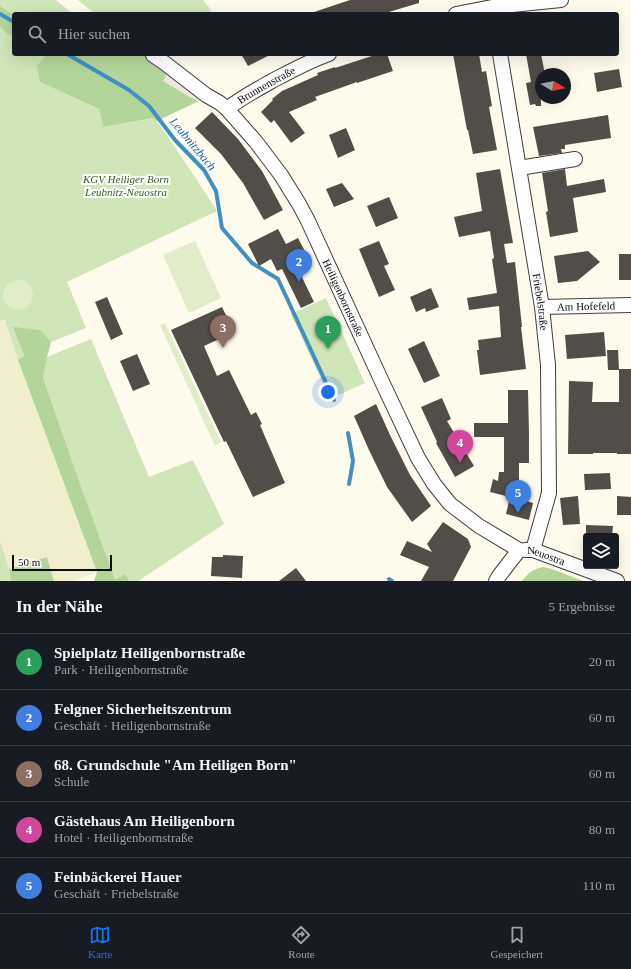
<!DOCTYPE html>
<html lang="de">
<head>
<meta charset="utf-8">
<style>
	:root { --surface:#171b24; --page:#20242c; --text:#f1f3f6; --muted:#9ea1a6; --line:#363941; --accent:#1a73e8 }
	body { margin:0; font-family:Georgia,serif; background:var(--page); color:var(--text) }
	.controls { position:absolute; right:12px; bottom:12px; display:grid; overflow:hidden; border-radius:4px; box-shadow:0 4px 16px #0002 }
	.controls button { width:36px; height:36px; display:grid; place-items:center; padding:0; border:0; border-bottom:1px solid var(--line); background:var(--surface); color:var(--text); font:20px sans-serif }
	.compass { position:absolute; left:535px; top:68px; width:36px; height:36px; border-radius:50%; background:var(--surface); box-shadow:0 4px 16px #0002; rotate:100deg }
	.scale { position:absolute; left:12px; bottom:10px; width:100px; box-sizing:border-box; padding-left:4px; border:2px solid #0c0c0c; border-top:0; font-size:11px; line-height:14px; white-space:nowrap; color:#0c0c0c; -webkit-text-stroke:3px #fff; paint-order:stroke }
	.you { position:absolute; left:328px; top:392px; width:14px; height:14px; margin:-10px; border:3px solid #fff; border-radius:50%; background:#1a73e8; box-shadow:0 0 0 6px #1a73e833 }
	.badge { display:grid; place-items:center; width:26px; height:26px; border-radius:50%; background:var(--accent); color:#fff; font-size:13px; font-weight:700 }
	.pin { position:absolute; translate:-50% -33px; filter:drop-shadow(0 1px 2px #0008) }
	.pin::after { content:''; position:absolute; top:21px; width:14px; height:12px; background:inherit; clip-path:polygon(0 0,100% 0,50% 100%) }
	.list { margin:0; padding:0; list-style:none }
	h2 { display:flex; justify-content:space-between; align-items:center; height:52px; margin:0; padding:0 16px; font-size:17px }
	h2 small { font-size:13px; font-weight:400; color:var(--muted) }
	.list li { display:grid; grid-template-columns:26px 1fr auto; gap:12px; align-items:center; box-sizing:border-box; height:56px; padding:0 16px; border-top:1px solid var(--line) }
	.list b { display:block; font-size:15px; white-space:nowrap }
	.list p { margin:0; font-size:13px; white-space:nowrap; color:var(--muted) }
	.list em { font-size:13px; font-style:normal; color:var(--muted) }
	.icon { flex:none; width:22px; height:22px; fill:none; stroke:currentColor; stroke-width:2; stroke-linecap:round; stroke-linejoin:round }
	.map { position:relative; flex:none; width:631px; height:581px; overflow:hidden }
	.search { position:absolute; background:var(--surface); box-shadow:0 4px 16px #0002; left:12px; right:12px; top:12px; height:44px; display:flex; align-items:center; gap:10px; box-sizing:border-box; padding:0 14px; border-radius:4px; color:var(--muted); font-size:15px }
	.sheet { height:332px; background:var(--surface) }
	nav { display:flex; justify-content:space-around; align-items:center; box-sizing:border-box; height:56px; border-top:1px solid var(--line); background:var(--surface); font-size:11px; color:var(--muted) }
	nav a { display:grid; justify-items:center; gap:2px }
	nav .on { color:var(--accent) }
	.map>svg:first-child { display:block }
	.farmland { fill:#f1eece }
	.green { fill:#d0e5b8 }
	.forest { fill:#b4d599 }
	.pitch { fill:#e1edc9 }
	.plaza { fill:#ece8dc }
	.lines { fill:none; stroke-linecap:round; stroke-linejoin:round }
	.stream { stroke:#4090c3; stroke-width:4 }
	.building { fill:#534d49 }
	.minor-casing { stroke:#3f3f3f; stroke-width:16 }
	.minor { stroke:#fff; stroke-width:14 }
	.labels { text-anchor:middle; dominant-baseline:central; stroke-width:4; stroke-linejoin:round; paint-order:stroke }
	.street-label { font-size:11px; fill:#0c0c0c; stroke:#fff }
	.park-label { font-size:11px; font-style:italic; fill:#2e5e21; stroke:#fff }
	.water-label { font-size:12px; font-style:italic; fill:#1f6194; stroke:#fff }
</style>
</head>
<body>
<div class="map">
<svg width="631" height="581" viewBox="0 0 631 581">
	<rect width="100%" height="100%" fill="#fefaec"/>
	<path class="farmland" d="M 5,320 L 18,360 L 97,572 L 73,581 L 54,581 L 47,557 L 9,569 L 0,539 L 0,321 Z"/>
	<g class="green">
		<path d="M 0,0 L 56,0 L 73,14 L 14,14 L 14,15 L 0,6 Z"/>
		<path d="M 78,0 L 203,0 L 211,10 L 212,14 L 95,14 Z"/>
		<path d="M 0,27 L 6,33 L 14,37 L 14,54 L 53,54 L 45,56 L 40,82 L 99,109 L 103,127 L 155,118 L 195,177 L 217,211 L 67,282 L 86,328 L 51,342 L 41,330 L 14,328 L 24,357 L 18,360 L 5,320 L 0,321 Z"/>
		<path d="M 326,298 L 365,383 L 330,399 L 291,314 Z"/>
		<path d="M 91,339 L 149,477 L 193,460 L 224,524 L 138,581 L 129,581 L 126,574 L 115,579 L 83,492 L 43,378 L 47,357 Z"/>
		<path d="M 0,540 L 9,569 L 11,581 L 0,581 Z"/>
	</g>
	<g class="forest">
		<path d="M 0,6 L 14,15 L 14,37 L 6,33 L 0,27 Z"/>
		<path d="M 53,54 L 142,54 L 157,62 L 167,74 L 164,81 L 190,97 L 193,98 L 199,101 L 157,121 L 154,118 L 103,127 L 99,109 L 40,82 L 37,66 L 45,56 Z"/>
		<path d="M 13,327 L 41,330 L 51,342 L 47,357 L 43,378 L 83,492 L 115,579 L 126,574 L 129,581 L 94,581 L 97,572 L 18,360 L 24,356 Z"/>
		<path d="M 47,557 L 54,581 L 11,581 L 9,569 Z"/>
		<path d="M 543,567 L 552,569 L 583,581 L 522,581 C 528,573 533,569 543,567 Z"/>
	</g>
	<g class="pitch">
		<path d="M 195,241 L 221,298 L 189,313 L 163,255 Z"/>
		<circle cx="18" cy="295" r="15"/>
		<path d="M 165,323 L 221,442 L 215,446 L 160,325 Z"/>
	</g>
	<path class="plaza" d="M 163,69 L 203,99 L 199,101 L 193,98 L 190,97 L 163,81 L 167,74 Z"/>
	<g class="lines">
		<g class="stream">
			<path d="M 0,14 L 14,22"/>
			<path d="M 67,54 L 129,90 L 149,106 L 175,140 L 204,170 L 216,191 L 222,228 L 252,263 L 278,279 L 334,400"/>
			<path d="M 348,433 L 353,461 L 349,484"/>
			<path d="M 389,579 L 392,581"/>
		</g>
	</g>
	<g class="building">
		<path d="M 350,0 L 419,0 L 419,3 L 382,14 L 314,14 L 314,12 Z"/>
		<path d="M 241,54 L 272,54 L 248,66 Z"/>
		<path d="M 378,54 L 387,54 L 393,71 L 357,83 L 357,82 L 315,97 L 317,100 L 289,112 L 305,133 L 291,143 L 274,120 L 271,123 L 261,112 L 273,100 L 272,99 L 282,91 L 318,75 L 317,73 L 335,67 L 335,68 Z"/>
		<path d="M 453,54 L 479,54 L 482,72 L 486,71 L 492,106 L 489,107 L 497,150 L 473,154 L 468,130 L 467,130 Z"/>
		<path d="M 526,54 L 541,54 L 545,74 L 541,74 L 541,106 L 536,106 L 535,104 L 530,105 L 526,83 L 531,82 Z"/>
		<path d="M 619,69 L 622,87 L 597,92 L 594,73 Z"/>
		<path d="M 212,112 L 238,139 L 262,171 L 283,210 L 264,220 L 243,183 L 221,154 L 195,128 Z"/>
		<path d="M 608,115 L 611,138 L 565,145 L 565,149 L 561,149 L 562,153 L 539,156 L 533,127 Z"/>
		<path d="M 346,128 L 355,150 L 338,158 L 329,135 Z"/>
		<path d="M 500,169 L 513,243 L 504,244 L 507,263 L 515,262 L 522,327 L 521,327 L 526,369 L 480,375 L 477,350 L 479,350 L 478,340 L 501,337 L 499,306 L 469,310 L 467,298 L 497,293 L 492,259 L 494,258 L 490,231 L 459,237 L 454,217 L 482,211 L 476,173 Z"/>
		<path d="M 565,169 L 567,186 L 604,179 L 606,192 L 573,198 L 578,232 L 550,237 L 546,212 L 548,211 L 542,173 Z"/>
		<path d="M 342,183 L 354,199 L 334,207 L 326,189 Z"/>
		<path d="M 389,197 L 398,218 L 376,227 L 367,206 Z"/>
		<path d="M 278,229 L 286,244 L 298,238 L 309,259 L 296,265 L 314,302 L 301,308 L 282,269 L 277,271 L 271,259 L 259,266 L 248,244 Z"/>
		<path d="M 379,241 L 389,264 L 384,266 L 395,290 L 379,297 L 359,249 Z"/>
		<path d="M 588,251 L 600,262 L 577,281 L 558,283 L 554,256 Z"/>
		<rect x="619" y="254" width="12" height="26"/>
		<path d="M 431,288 L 439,307 L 426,312 L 425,308 L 416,312 L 410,297 Z"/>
		<path d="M 107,297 L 123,334 L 111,340 L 95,302 Z"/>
		<path d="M 222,307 L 234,332 L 204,346 L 217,376 L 229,370 L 251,415 L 256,412 L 262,424 L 260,425 L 285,483 L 253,497 L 226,441 L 224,442 L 171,330 Z"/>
		<path d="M 604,332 L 606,356 L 567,359 L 565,335 Z"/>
		<path d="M 424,341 L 440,376 L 424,383 L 408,349 Z"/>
		<path d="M 607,350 L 618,350 L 619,370 L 608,370 Z"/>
		<path d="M 137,354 L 150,384 L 133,391 L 120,361 Z"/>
		<path d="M 619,369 L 631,369 L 631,454 L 617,454 L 617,453 L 593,453 L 593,454 L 568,454 L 569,381 L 593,382 L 592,402 L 619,402 Z"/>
		<path d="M 508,390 L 528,390 L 529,434 L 529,463 L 519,463 L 519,486 L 523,487 L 520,499 L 533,503 L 529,520 L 506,514 L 510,497 L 490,492 L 493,479 L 498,481 L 499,472 L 504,472 L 504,437 L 474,437 L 474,423 L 508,423 Z"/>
		<path d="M 442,398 L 451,419 L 447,421 L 474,466 L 455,477 L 436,443 L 437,442 L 421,407 Z"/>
		<path d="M 376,404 L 390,435 L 410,475 L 431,506 L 412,522 L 387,487 L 369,450 L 354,416 Z"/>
		<path d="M 610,473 L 611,489 L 585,490 L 584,474 Z"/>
		<path d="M 578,496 L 580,524 L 563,525 L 560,498 Z"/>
		<path d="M 617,496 L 631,497 L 631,515 L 617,515 Z"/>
		<path d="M 443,522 L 468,539 L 471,547 L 453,581 L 421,581 L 429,567 L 400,555 L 407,541 L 432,552 L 427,544 Z"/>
		<path d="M 586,525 L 613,526 L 612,536 L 586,536 Z"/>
		<path d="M 223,555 L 243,556 L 242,578 L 211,576 L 212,557 L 223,557 Z"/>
		<path d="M 296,568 L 306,581 L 279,581 Z"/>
	</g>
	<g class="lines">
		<g class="minor-casing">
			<g id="minor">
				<path d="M 456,14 L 492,7 L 561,0"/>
				<path id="s1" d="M 500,54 L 542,307 L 548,365 L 549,493 L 533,550"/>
				<path id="s2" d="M 153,55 L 166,64 L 206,95 L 220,103 L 227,109 L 256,142 L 281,175 L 299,204 L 308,221 L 384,386 L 418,458 L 434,484 L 450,504 L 479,526 L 519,550"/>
				<path id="s3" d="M 227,109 C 241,98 256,90 272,81 C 291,71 309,61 329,54"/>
				<path d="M 519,168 L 575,159"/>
				<path id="s4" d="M 542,307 L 631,305"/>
				<path id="s5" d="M 525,550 L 533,550 L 617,581"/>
				<path d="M 496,581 L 499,576 L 519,550"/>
			</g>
		</g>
		<use href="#minor" class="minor"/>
	</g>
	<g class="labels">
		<g class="street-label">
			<text stroke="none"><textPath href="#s3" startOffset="46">Brunnenstraße</textPath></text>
			<text stroke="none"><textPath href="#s2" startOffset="315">Heiligenbornstraße</textPath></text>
			<text stroke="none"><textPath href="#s1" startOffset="251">Friebelstraße</textPath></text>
			<text stroke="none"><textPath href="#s4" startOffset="44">Am Hofefeld</textPath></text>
			<text stroke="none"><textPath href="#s5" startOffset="22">Neuostra</textPath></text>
		</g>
		<g class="park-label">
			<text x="126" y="179">KGV Heiliger Born<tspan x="126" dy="13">Leubnitz-Neuostra</tspan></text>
		</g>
		<g class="water-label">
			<text transform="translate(193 144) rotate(50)">Leubnitzbach</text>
		</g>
	</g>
</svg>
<div class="controls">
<button><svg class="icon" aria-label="layers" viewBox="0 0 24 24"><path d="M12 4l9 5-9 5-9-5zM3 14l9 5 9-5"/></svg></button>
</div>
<svg class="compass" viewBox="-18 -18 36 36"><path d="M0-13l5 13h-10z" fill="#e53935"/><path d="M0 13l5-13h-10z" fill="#9ea1a6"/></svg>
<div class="scale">50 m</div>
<div class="you"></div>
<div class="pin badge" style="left:328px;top:349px;background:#2e9e5b">1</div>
<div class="pin badge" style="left:299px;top:282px;background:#3f7fe0">2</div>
<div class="pin badge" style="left:223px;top:348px;background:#8d6e63">3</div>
<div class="pin badge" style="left:460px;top:463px;background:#d1479c">4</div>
<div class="pin badge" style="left:518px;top:513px;background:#3f7fe0">5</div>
<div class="search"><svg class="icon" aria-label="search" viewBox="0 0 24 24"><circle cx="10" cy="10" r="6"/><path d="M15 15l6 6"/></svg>Hier suchen</div>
</div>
<section class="sheet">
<h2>In der Nähe<small>5 Ergebnisse</small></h2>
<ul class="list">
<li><span class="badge" style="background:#2e9e5b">1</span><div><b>Spielplatz Heiligenbornstraße</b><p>Park · Heiligenbornstraße</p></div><em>20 m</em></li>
<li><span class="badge" style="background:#3f7fe0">2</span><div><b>Felgner Sicherheitszentrum</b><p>Geschäft · Heiligenbornstraße</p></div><em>60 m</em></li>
<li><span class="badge" style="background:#8d6e63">3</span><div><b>68. Grundschule &quot;Am Heiligen Born&quot;</b><p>Schule</p></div><em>60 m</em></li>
<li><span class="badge" style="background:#d1479c">4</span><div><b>Gästehaus Am Heiligenborn</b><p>Hotel · Heiligenbornstraße</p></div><em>80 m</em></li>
<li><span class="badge" style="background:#3f7fe0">5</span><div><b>Feinbäckerei Hauer</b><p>Geschäft · Friebelstraße</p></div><em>110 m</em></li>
</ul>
</section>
<nav>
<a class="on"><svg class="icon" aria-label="map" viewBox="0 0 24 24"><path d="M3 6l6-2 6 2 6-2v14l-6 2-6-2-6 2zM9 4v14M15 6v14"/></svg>Karte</a>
<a><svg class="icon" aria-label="directions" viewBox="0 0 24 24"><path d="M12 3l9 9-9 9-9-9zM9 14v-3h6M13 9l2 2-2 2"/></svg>Route</a>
<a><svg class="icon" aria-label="saved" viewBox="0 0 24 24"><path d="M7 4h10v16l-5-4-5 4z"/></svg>Gespeichert</a>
</nav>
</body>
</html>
